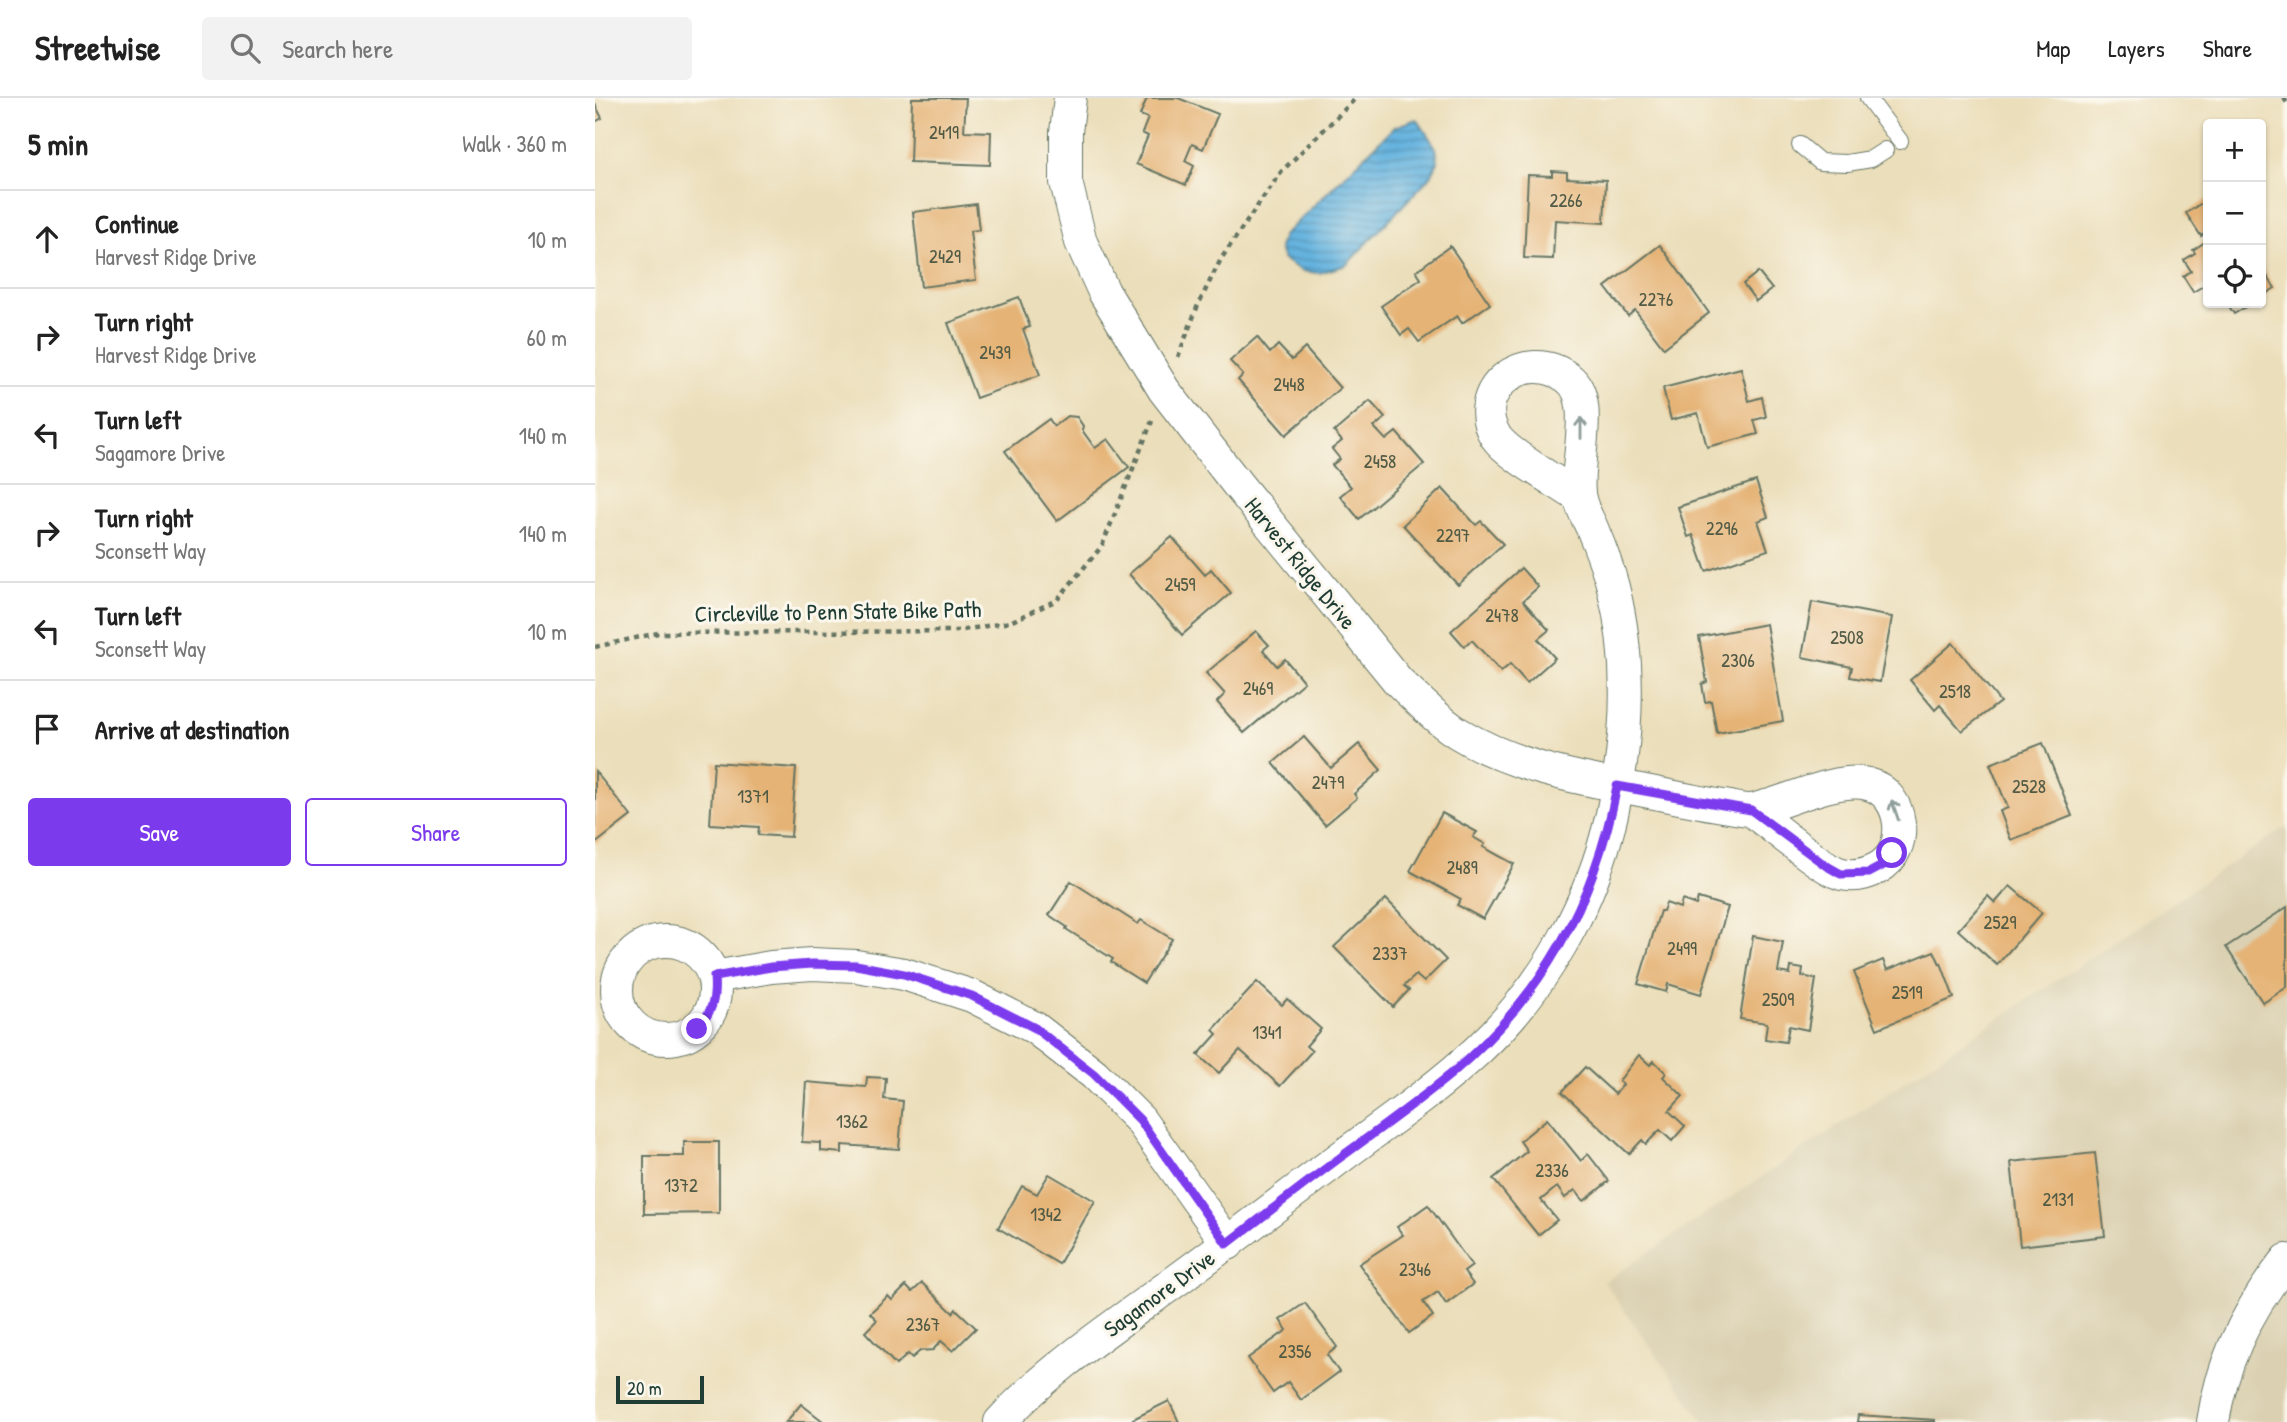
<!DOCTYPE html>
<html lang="en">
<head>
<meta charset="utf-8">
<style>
	:root { --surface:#fff; --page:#f2f2f2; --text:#222; --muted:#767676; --line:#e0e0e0; --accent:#7c3aed }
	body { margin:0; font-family:"Patrick Hand",sans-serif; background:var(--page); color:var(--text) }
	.controls { position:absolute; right:21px; top:21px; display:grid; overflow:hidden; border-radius:7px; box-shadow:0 2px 5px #0004 }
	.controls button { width:63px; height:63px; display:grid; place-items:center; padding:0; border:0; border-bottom:2px solid var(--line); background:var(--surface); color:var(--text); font:35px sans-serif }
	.scale { position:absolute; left:21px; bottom:18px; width:88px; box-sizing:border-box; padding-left:7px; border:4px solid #1f3d34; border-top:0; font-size:19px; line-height:24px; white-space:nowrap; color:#1f3d34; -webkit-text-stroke:5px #fbf7ec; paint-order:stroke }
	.stop { position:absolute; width:21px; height:21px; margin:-16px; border:5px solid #7c3aed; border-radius:50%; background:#fff }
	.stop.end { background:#7c3aed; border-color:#fff; box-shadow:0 2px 7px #0008 }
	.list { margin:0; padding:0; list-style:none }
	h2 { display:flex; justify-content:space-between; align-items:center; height:91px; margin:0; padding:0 28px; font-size:30px }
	h2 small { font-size:23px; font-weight:400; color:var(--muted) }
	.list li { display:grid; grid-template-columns:46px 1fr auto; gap:21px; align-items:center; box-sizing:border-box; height:98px; padding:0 28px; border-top:2px solid var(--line) }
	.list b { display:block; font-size:26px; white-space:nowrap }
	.list p { margin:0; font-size:23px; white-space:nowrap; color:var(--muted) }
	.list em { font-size:23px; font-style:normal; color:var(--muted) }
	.actions { display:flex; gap:14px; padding:21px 28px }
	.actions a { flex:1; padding:16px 0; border:2px solid var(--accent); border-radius:7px; text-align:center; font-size:24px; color:var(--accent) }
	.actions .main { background:var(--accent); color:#fff }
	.icon { flex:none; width:38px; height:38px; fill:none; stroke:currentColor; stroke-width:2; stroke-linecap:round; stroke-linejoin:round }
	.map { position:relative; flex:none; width:1692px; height:1324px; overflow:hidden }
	header { display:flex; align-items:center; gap:42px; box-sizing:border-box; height:98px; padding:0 35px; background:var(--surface); border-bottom:2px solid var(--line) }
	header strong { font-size:33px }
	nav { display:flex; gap:38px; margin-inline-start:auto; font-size:24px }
	.search { width:490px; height:63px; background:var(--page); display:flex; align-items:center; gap:18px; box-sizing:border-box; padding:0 24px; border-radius:7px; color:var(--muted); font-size:26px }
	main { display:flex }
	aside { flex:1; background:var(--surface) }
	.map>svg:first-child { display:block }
	.built { fill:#dbd1b2 }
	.water { fill:url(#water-rules); stroke:#42788a; stroke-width:2 }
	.building { fill:#e5b376 }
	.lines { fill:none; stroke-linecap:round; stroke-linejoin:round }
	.lane-casing { stroke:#667563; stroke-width:18 }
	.street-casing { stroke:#667563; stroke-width:34 }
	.path { stroke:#667563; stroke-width:4.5; stroke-dasharray:5 5; stroke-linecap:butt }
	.lane { stroke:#fff; stroke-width:16 }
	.street { stroke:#fff; stroke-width:32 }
	.oneway { stroke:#8f9e9a }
	.route { stroke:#7c3aed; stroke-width:9 }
	.labels { text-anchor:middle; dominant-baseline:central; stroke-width:6; stroke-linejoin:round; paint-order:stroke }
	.number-label { font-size:19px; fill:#505a44 }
	.street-label { font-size:23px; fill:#1f3d34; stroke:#fbf7ec }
</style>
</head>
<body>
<header>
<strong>Streetwise</strong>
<div class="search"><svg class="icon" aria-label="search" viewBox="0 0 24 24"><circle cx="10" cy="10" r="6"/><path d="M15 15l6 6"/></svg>Search here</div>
<nav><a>Map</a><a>Layers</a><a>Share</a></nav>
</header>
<main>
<aside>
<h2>5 min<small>Walk · 360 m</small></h2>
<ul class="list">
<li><svg class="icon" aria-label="ahead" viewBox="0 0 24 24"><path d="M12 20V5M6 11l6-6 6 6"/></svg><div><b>Continue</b><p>Harvest Ridge Drive</p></div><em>10 m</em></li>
<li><svg class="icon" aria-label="right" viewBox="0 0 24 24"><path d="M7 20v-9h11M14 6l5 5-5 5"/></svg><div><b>Turn right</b><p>Harvest Ridge Drive</p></div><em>60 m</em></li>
<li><svg class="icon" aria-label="left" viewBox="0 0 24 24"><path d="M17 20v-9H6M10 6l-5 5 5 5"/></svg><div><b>Turn left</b><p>Sagamore Drive</p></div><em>140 m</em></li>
<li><svg class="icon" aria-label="right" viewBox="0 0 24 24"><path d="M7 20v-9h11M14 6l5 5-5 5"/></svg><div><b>Turn right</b><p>Sconsett Way</p></div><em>140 m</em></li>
<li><svg class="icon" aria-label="left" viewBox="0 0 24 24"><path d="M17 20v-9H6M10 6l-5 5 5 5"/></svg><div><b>Turn left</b><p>Sconsett Way</p></div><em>10 m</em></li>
<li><svg class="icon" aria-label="arrive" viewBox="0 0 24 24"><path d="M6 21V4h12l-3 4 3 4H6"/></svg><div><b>Arrive at destination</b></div></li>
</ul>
<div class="actions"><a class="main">Save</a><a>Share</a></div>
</aside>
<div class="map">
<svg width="1692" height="1324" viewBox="0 0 1692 1324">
	<defs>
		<pattern id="water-rules" width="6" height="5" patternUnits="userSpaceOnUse" patternTransform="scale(1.75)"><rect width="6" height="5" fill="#65b3df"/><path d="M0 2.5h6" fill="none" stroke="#5393b6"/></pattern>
	</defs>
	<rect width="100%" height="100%" fill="#fbf7ec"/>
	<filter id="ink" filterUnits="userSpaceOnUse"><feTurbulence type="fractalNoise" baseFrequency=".0143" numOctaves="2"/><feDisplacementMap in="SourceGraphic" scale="14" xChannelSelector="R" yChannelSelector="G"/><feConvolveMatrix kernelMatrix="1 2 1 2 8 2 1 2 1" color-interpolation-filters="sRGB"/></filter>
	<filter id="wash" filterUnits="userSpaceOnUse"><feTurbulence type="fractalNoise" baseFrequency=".00686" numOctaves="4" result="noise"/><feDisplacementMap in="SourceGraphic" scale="28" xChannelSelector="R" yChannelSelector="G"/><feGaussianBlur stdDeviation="1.57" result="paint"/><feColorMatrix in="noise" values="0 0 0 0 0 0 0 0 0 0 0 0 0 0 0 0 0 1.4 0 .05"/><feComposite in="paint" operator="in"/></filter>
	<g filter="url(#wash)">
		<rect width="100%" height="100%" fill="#ebdeba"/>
		<path class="built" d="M 1692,728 L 1692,1324 L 1109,1324 L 1009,1184 Z"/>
		<path class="water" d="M 822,21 L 841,50 L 843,64 L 835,79 L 751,167 L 724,175 L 707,173 L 688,161 L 684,150 L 688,138 L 799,29 Z"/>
		<g id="blocks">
			<g class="building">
				<path d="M 317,0 L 371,0 L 369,33 L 396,34 L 395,67 L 315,64 Z"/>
				<path d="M 552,0 L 583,0 L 623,16 L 608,51 L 597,46 L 590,63 L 599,68 L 591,87 L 541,66 L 553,38 L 547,35 L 553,20 L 545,17 Z"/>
				<path d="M 0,6 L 7,20 L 0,24 Z"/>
				<path d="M 957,73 L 972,74 L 972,80 L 1011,82 L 1009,125 L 960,122 L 958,161 L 929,160 L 933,77 L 957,78 Z"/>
				<path d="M 1613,101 L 1613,133 L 1606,138 L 1591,115 Z"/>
				<path d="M 381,106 L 384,132 L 375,133 L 381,182 L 326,189 L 318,114 Z"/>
				<path d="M 1613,142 L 1613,185 L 1598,194 L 1588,178 L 1596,173 L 1589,162 L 1600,155 L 1598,152 Z"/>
				<path d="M 1065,147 L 1114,215 L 1069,250 L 1040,212 L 1033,218 L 1010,189 Z"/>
				<path d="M 855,148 L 895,206 L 867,225 L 862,218 L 824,244 L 814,231 L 806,237 L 786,208 L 826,181 L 821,173 Z"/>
				<path d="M 1666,169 L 1680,190 L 1666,199 Z"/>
				<path d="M 1163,174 L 1177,191 L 1161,203 L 1148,186 Z"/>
				<path d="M 424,199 L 435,229 L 428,231 L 445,277 L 381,300 L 353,225 Z"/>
				<path d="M 1632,205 L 1657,205 L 1639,216 Z"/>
				<path d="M 662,239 L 675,255 L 683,247 L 697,262 L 710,250 L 745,290 L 691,337 L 643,282 L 648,277 L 635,263 Z"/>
				<path d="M 1146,270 L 1154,303 L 1167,299 L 1171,319 L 1159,322 L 1163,336 L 1112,349 L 1103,315 L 1076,322 L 1068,290 Z"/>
				<path d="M 775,303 L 790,320 L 779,329 L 791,342 L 801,334 L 829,366 L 764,421 L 745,398 L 756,389 L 737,367 L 745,361 L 737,351 L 747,343 L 739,334 Z"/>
				<path d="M 472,318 L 482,319 L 488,328 L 487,332 L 500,350 L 513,341 L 534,369 L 462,423 L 410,353 L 454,321 L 459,328 Z"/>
				<path d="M 1161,383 L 1173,419 L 1163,423 L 1173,452 L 1111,473 L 1098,437 L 1093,439 L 1083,409 Z"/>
				<path d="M 847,390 L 881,427 L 886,423 L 908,446 L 863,487 L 808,427 Z"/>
				<path d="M 577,439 L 610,477 L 616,471 L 636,495 L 587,537 L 534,476 Z"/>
				<path d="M 926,470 L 943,489 L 928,503 L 954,532 L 943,541 L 960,560 L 932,585 L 915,566 L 906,574 L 877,542 L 869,548 L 856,533 Z"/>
				<path d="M 1217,504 L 1297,519 L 1285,584 L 1255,579 L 1257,569 L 1207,559 Z"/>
				<path d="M 1171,526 L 1188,623 L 1122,635 L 1116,603 L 1110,604 L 1107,586 L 1112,584 L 1104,539 Z"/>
				<path d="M 661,533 L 674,547 L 668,552 L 682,568 L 690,561 L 709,584 L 649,635 L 622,604 L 630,596 L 611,575 Z"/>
				<path d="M 1358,545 L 1405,604 L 1367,633 L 1345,607 L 1340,612 L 1315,582 Z"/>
				<path d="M 709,639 L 736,670 L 764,646 L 786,672 L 759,696 L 762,700 L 730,727 L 678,665 Z"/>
				<path d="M 1448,645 L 1477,718 L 1416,742 L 1405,713 L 1413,710 L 1395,666 Z"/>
				<path d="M 119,664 L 201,670 L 196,739 L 163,737 L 164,729 L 115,726 Z"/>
				<path d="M 0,673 L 36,718 L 0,746 Z"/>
				<path d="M 847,715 L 882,734 L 878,739 L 890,746 L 888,749 L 919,766 L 888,821 L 862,807 L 866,801 L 815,773 Z"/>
				<path d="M 476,783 L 543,826 L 546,822 L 577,841 L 549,885 L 516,864 L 518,861 L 471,831 L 472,829 L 454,817 Z"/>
				<path d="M 1415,788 L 1447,815 L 1402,867 L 1363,832 L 1393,798 L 1400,805 Z"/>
				<path d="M 1103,800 L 1133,809 L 1106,896 L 1073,886 L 1071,894 L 1043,886 L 1065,813 L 1068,813 L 1071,805 L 1085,810 L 1087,802 L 1101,807 Z"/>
				<path d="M 791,801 L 851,862 L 829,884 L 821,877 L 809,888 L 814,892 L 798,909 L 739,849 Z"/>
				<path d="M 1692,809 L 1692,889 L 1668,905 L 1631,849 Z"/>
				<path d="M 1158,838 L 1188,844 L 1183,874 L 1195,876 L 1196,869 L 1208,871 L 1207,878 L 1221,881 L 1213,932 L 1194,928 L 1191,944 L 1170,941 L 1172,925 L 1145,921 Z"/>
				<path d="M 1339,853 L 1345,866 L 1346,865 L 1359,900 L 1282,931 L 1259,874 L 1288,862 L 1292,872 Z"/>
				<path d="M 662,884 L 687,907 L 692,901 L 726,931 L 711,948 L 717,953 L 685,988 L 645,952 L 624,975 L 603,957 L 622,936 L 618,932 Z"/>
				<path d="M 1044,957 L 1055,967 L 1059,963 L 1071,975 L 1068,979 L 1088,998 L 1074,1013 L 1090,1028 L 1077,1043 L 1065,1032 L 1051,1046 L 1047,1042 L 1034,1056 L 967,994 L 990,969 L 1020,996 L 1028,987 L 1024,983 Z"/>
				<path d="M 272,979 L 291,980 L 289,1001 L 308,1003 L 304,1051 L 247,1047 L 247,1055 L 226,1053 L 226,1045 L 207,1044 L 211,984 L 271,989 Z"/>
				<path d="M 952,1021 L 986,1063 L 993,1056 L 1014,1083 L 989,1103 L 980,1092 L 970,1100 L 962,1089 L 946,1102 L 962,1122 L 943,1137 L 898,1081 L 932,1053 L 925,1043 Z"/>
				<path d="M 89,1044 L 124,1044 L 124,1115 L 49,1116 L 49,1058 L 89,1058 Z"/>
				<path d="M 1500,1055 L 1510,1138 L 1425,1148 L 1416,1064 Z"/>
				<path d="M 454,1076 L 500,1103 L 464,1166 L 403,1130 L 427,1088 L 442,1096 Z"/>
				<path d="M 833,1107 L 877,1168 L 869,1174 L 878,1186 L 851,1206 L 843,1194 L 828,1204 L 838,1218 L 814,1235 L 764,1166 L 808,1137 L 802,1129 Z"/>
				<path d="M 327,1185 L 358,1215 L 361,1211 L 381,1230 L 358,1253 L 346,1243 L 338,1252 L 325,1253 L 317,1260 L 313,1256 L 301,1267 L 270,1234 L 282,1222 L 275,1215 L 293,1198 L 297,1202 L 311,1188 L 317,1194 Z"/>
				<path d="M 710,1205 L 742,1249 L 732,1257 L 744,1274 L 706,1302 L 693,1284 L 678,1295 L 653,1260 L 692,1232 L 685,1222 Z"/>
				<path d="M 574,1303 L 584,1324 L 540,1324 L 538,1321 Z"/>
				<path d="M 206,1306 L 229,1324 L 191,1324 Z"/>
				<path d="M 1263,1317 L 1340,1322 L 1340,1324 L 1262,1324 Z"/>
			</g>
		</g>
	</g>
	<g filter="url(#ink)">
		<use href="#blocks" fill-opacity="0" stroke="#667563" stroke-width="2"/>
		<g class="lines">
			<g class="lane-casing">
				<g id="lane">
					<path d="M 1273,0 L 1305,43"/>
					<path d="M 1205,47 L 1225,64 L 1252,65 L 1276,61 L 1290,52"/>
				</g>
			</g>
			<g class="street-casing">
				<g id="street">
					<path d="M 475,0 L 471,34 L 471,84 L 486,144 L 509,194 L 569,292 L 643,387 L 803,583 C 822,601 841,621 863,635 C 922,671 989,681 1055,694 C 1079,699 1104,704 1128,708 C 1137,709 1146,712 1155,712 C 1161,712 1169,708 1175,707 C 1202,699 1246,679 1273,686 C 1309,695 1316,752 1283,770 C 1272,776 1259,779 1247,776 C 1228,772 1175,726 1156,712"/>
					<circle cx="71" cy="892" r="49"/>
					<path d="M 119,879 L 176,869 L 217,866 L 261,868 L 309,876 L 377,898 L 440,930 L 499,976 L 545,1022 L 633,1146"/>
					<path d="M 405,1324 C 451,1274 509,1235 564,1195 C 622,1154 677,1110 734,1068 C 784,1030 837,995 883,952 C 950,889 997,805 1017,716 C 1033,642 1037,563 1018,489 C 1013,470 1005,449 997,430 C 993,421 987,411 985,401 C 977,370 1003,302 973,280 C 930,247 872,294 901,339 C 914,358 963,384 984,399"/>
					<path d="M 1618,1324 C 1627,1264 1654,1209 1692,1162"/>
				</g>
			</g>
			<g class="path">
				<path d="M 1689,0 L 1692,5"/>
				<path d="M 583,259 L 603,207 L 626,161 L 686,74 L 761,0"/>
				<path d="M 0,549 L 63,535 L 362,533 L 415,524 L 462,502 L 507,448 L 557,323"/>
			</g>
			<use href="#lane" class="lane"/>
			<use href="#street" class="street"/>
		</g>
		<defs><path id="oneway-shaft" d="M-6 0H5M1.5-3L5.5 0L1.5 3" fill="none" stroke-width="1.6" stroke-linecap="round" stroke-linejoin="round" transform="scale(1.75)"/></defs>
		<g class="oneway">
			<use href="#oneway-shaft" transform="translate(986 330) rotate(-90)"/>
			<use href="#oneway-shaft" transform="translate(1300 712) rotate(-109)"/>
		</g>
	</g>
	<g class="lines" filter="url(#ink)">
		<path class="route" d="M 102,931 C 117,914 121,902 119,879 L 176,869 L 217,866 L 261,867 L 309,876 L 377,898 L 440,930 L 499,976 L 545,1022 L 632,1146 C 670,1117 708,1087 746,1059 C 783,1032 821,1005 856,976 C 947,899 1000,804 1022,688 L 1156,712 L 1230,767 L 1246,776 L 1274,775 L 1287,768 L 1297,755"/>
	</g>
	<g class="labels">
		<g class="number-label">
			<text x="349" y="34">2419</text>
			<text x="971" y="102">2266</text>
			<text x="350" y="158">2429</text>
			<text x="1061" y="201">2276</text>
			<text x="400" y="254">2439</text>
			<text x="694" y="286">2448</text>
			<text x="785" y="363">2458</text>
			<text x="1127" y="430">2296</text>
			<text x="858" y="437">2297</text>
			<text x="585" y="486">2459</text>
			<text x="907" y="517">2478</text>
			<text x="1252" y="539">2508</text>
			<text x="1143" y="562">2306</text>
			<text x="663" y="590">2469</text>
			<text x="1360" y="593">2518</text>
			<text x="733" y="684">2479</text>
			<text x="1434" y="688">2528</text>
			<text x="158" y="698">1371</text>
			<text x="867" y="769">2489</text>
			<text x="1405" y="824">2529</text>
			<text x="1087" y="850">2499</text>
			<text x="795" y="855">2337</text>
			<text x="1312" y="894">2519</text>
			<text x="1183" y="901">2509</text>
			<text x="672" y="934">1341</text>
			<text x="257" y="1023">1362</text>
			<text x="957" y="1072">2336</text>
			<text x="86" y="1087">1372</text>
			<text x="1463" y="1101">2131</text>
			<text x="451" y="1116">1342</text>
			<text x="820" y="1171">2346</text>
			<text x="328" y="1226">2367</text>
			<text x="700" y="1253">2356</text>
		</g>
		<g class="street-label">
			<text transform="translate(706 465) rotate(51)">Harvest Ridge Drive</text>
			<text transform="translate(243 513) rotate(-1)">Circleville to Penn State Bike Path</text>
			<text transform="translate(564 1195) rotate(-36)">Sagamore Drive</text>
		</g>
	</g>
</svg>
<div class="controls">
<button>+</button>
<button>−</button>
<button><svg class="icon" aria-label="locate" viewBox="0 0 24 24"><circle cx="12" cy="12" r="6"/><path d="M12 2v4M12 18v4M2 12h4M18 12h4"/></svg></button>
</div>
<div class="scale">20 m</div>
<div class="stop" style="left:1297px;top:755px"></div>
<div class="stop end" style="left:102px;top:931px"></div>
</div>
</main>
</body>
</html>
